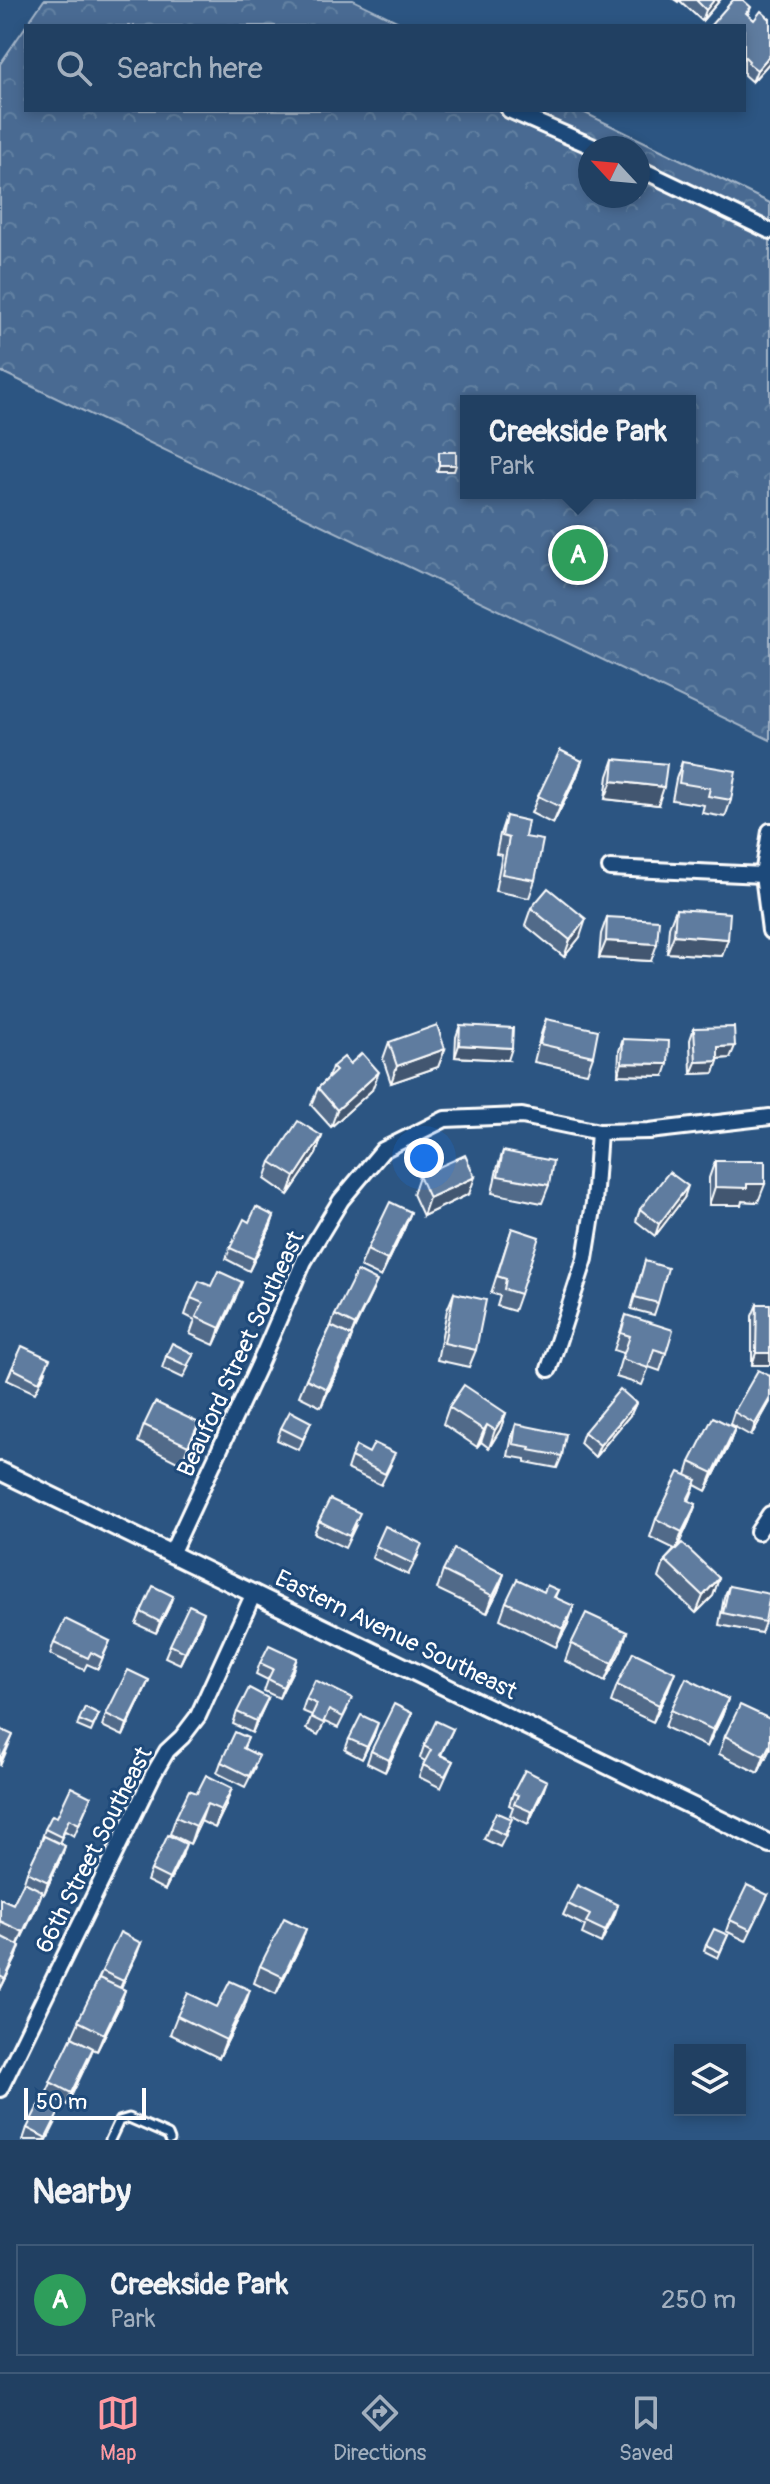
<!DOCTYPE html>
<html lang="en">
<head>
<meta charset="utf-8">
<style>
	:root { --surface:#214062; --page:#2d4b6b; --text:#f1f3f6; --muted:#a2afbe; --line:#3e5977; --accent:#ff9aa2 }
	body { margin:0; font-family:Pangolin,sans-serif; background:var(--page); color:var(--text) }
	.controls { position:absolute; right:24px; bottom:24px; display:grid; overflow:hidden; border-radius:0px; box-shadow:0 4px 12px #0003 }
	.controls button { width:72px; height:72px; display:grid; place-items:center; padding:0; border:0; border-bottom:2px solid var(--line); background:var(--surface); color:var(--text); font:40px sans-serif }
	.compass { position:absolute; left:578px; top:136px; width:72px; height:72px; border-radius:50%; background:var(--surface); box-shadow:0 4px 12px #0003; rotate:296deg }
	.scale { position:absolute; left:24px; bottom:20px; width:122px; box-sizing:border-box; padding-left:8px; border:4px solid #fff; border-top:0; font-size:22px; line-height:28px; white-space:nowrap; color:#fff; -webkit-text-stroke:6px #1f4a7a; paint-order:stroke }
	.you { position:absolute; left:424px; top:1158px; width:28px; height:28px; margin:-20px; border:6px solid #fff; border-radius:50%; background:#1a73e8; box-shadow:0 0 0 12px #1a73e833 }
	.badge { display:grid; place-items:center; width:52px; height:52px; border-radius:50%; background:var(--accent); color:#fff; font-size:26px; font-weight:700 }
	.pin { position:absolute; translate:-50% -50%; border:4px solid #fff; box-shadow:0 2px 8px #0006 }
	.popup { position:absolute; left:460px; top:395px; width:236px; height:104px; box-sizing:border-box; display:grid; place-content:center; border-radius:0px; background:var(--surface); filter:drop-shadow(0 2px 6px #0005); font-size:26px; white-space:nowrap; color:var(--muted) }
	.popup b { font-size:30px; color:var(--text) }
	.popup::after { content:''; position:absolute; left:50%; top:100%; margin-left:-16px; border:16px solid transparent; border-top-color:var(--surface) }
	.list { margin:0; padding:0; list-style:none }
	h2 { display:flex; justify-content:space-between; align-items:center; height:104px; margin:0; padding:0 32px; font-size:34px }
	h2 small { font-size:26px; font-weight:400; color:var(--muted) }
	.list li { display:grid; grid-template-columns:52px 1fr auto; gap:24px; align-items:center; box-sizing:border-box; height:112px; margin:0 16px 16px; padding:0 16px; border:2px solid var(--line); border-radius:0px }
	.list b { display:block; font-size:30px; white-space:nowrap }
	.list p { margin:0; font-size:26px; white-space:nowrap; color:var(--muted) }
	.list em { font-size:26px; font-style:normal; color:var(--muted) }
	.icon { flex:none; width:44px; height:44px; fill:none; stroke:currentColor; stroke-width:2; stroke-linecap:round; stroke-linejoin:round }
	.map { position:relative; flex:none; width:770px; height:2140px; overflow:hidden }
	.search { position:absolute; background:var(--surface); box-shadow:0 4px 12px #0003; left:24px; right:24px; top:24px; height:88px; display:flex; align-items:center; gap:20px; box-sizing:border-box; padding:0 28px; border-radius:0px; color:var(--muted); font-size:30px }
	.sheet { height:232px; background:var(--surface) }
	nav { display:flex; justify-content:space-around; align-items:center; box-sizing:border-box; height:112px; border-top:2px solid var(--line); background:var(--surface); font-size:22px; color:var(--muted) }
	nav a { display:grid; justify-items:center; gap:4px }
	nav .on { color:var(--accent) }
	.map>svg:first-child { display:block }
	.forest { fill:url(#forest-crowns); stroke:#a4b5c8; stroke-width:2; fill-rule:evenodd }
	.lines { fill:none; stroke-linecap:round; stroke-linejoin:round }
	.service-casing { stroke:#fff; stroke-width:13 }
	.minor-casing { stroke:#fff; stroke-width:20 }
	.tertiary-casing { stroke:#fff; stroke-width:22 }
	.service { stroke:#1f4a7a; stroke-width:7 }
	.minor { stroke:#1f4a7a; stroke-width:14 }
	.tertiary { stroke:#1f4a7a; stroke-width:16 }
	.wall { fill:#516b89; stroke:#fff; stroke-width:2 }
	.shaded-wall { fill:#42576f; stroke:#fff; stroke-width:2 }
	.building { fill:#5e7c9f; stroke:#fff; stroke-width:2 }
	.labels { text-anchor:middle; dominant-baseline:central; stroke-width:6; stroke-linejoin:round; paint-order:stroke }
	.street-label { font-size:24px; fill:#fff; stroke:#1f4a7a }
</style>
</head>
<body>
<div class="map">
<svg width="770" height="2140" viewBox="0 0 770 2140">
	<defs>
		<pattern id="forest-crowns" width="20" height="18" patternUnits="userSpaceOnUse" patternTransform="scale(2)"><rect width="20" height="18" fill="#486b92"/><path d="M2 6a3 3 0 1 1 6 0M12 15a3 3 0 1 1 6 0" fill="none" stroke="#6381a2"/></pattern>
	</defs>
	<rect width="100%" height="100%" fill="#2c5582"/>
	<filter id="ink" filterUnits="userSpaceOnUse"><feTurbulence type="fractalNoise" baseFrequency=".0125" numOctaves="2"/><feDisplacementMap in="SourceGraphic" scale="16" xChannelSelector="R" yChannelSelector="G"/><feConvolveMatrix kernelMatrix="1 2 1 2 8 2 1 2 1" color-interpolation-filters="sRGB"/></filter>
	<g filter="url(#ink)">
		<g class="forest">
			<path d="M 44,0 L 353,0 L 407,26 L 26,26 Z"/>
			<path d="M 26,26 L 26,110 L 579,110 L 770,203 L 770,740 L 0,371 L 0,64 ZM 590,148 L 638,148 L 638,196 L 590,196 ZM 466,401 L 690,401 L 690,493 L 466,493 Z"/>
		</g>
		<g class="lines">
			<g class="service-casing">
				<path id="service" d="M 110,2140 L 119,2121 L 129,2118 L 168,2135 L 170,2140"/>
			</g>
			<g class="minor-casing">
				<g id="minor">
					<path d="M 509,110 L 596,148"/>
					<path d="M 638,168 L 770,231"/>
					<path d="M 770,831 L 763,875 L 770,931"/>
					<path d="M 610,868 L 763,875"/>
					<path d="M 549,1369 L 585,1259 L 594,1203 L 599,1132"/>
					<path d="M 758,1532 L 770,1514"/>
					<path d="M 171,1554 L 258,1367 L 304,1261 L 341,1200 L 383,1150 L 445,1119 L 522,1116 L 599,1132 L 649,1131 L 770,1117"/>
					<path d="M 0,2089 L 153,1775 L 167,1751 L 182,1737 L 198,1716 L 254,1593"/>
				</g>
			</g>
			<g class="tertiary-casing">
				<path id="tertiary" d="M 0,1471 L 770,1844"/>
			</g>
			<use href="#service" class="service"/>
			<use href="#minor" class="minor"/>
			<use href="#tertiary" class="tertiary"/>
		</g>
		<g class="wall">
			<path d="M 675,0 L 720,0 L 702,21 L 679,0 L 678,2 Z"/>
			<path d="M 751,7 L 748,15 L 754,20 L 770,19 L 770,62 L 752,82 L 744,75 L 744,26 Z"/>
			<path d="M 614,759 L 658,805 L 605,799 L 608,776 Z"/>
			<path d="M 582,761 L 576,778 L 553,824 L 531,813 L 538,796 Z"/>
			<path d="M 682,762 L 731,800 L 725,817 L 702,813 L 704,805 L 672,800 L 676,779 Z"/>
			<path d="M 506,816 L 525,837 L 535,880 L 529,898 L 495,891 L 502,855 L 496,854 L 500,834 Z"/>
			<path d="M 531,908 L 580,937 L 564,957 L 525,925 Z"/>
			<path d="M 676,909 L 728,939 L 722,956 L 667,953 L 669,927 Z"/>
			<path d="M 607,917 L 651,961 L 599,958 L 601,934 Z"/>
			<path d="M 546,1019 L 593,1056 L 587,1073 L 534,1062 L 540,1037 Z"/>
			<path d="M 460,1025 L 508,1060 L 455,1057 L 456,1037 Z"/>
			<path d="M 694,1028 L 730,1058 L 718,1059 L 714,1073 L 691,1074 L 690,1040 Z"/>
			<path d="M 623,1039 L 664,1076 L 618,1075 L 619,1051 Z"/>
			<path d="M 389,1042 L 445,1049 L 438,1067 L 391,1083 L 383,1059 Z"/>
			<path d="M 332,1067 L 372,1090 L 331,1127 L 311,1105 L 318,1088 L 328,1078 Z"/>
			<path d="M 322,1136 L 316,1154 L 288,1195 L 265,1179 L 271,1162 Z"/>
			<path d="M 503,1151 L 549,1185 L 542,1203 L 492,1193 L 497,1169 Z"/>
			<path d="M 715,1161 L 758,1202 L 742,1201 L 741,1205 L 709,1205 L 709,1178 Z"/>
			<path d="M 419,1176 L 469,1194 L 423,1216 L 413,1194 Z"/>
			<path d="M 684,1198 L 655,1236 L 636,1221 L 640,1209 Z"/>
			<path d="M 411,1212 L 404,1229 L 381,1277 L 360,1267 L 367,1250 Z"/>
			<path d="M 274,1216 L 270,1228 L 249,1271 L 226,1259 L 230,1248 L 249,1222 Z"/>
			<path d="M 512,1228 L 520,1294 L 514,1311 L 497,1306 L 500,1296 L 491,1293 Z"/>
			<path d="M 645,1261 L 658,1303 L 654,1315 L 631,1309 Z"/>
			<path d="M 372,1292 L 351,1335 L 352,1336 L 346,1353 L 321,1407 L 299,1396 L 306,1379 L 331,1326 L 335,1315 Z"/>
			<path d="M 454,1293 L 476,1350 L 469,1367 L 437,1360 L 447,1310 Z"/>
			<path d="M 191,1298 L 235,1299 L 214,1345 L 190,1334 L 195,1320 L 185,1315 Z"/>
			<path d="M 757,1304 L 770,1365 L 752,1365 L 752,1316 Z"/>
			<path d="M 626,1315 L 666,1353 L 660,1371 L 649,1367 L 642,1385 L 616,1377 L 623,1353 L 614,1350 Z"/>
			<path d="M 166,1356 L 189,1366 L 183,1378 L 162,1368 Z"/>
			<path d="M 12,1368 L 46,1371 L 35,1393 L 7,1380 Z"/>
			<path d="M 770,1376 L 770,1402 L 751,1436 L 730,1424 L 734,1412 Z"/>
			<path d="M 636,1403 L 631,1414 L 595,1457 L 580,1443 L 584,1432 Z"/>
			<path d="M 449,1407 L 506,1413 L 500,1430 L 489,1448 L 481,1442 L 477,1447 L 443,1424 Z"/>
			<path d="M 311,1422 L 299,1450 L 277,1440 L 281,1428 Z"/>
			<path d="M 199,1423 L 193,1440 L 181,1464 L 138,1442 L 144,1425 Z"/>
			<path d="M 516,1424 L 562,1456 L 557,1468 L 525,1462 L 525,1459 L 508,1456 L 512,1436 Z"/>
			<path d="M 735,1428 L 729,1445 L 706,1491 L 695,1485 L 689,1501 L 696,1504 L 689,1522 L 677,1548 L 719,1578 L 713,1596 L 696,1613 L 659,1578 L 665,1560 L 675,1549 L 650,1537 L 656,1519 L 686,1475 L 690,1462 Z"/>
			<path d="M 369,1453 L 391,1465 L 381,1485 L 347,1469 L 351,1457 Z"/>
			<path d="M 319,1521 L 356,1525 L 345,1548 L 314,1533 Z"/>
			<path d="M 376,1546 L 418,1556 L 408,1575 L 372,1558 Z"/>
			<path d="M 443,1571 L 504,1574 L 498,1591 L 487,1613 L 437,1589 Z"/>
			<path d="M 729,1586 L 765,1622 L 761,1633 L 719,1625 L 724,1597 Z"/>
			<path d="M 558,1590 L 555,1597 L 568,1624 L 556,1647 L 500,1619 L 506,1602 L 544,1592 Z"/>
			<path d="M 169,1607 L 156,1633 L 136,1624 L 141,1612 Z"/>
			<path d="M 204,1612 L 200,1624 L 180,1664 L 165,1657 L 170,1645 Z"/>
			<path d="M 627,1632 L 621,1650 L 605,1681 L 565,1661 L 571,1644 Z"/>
			<path d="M 110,1641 L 98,1669 L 87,1664 L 84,1670 L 50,1654 L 54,1642 Z"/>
			<path d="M 260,1663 L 293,1670 L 279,1698 L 264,1691 L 268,1680 L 256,1674 Z"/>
			<path d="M 149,1680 L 144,1691 L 123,1736 L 102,1726 L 106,1714 Z"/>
			<path d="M 617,1685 L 668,1690 L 653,1722 L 611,1702 Z"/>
			<path d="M 268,1698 L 252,1733 L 233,1724 L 237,1712 Z"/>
			<path d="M 306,1699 L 347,1710 L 338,1728 L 325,1722 L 318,1735 L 306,1729 L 312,1715 L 302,1711 Z"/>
			<path d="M 728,1699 L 722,1716 L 707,1747 L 665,1727 L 671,1710 Z"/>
			<path d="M 412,1713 L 408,1725 L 385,1772 L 367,1763 L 371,1751 Z"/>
			<path d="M 99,1714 L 91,1732 L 77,1726 L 79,1720 Z"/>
			<path d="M 770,1719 L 770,1749 L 758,1773 L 719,1754 L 725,1736 Z"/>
			<path d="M 453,1729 L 441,1755 L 453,1761 L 441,1788 L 419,1777 L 425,1761 L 420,1758 L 424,1746 Z"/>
			<path d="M 374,1735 L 362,1759 L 345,1750 L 349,1739 Z"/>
			<path d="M 248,1738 L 244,1748 L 255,1767 L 245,1787 L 217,1773 L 221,1762 Z"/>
			<path d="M 543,1792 L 528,1824 L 510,1815 L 513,1807 L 509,1805 L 513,1793 Z"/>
			<path d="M 197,1793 L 226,1805 L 215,1828 L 201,1821 L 190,1844 L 170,1834 L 176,1817 Z"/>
			<path d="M 91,1797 L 74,1836 L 65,1831 L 59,1843 L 65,1846 L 61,1858 L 44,1894 L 42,1893 L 36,1908 L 18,1945 L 20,1946 L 16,1958 L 0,1990 L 0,1898 L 13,1904 L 23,1884 L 27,1872 L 42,1841 L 41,1841 L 45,1829 L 57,1817 Z"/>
			<path d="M 489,1827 L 508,1831 L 500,1847 L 484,1839 Z"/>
			<path d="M 182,1856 L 165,1890 L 147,1881 L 151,1870 Z"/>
			<path d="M 768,1895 L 746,1941 L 726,1931 L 730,1920 Z"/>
			<path d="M 568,1904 L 618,1905 L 601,1943 L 582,1934 L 585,1926 L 563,1915 Z"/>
			<path d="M 728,1935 L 718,1958 L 704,1951 L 706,1945 Z"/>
			<path d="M 141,1943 L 121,1988 L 125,1990 L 119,2007 L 97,2051 L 93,2049 L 67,2105 L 46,2094 L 102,1971 Z"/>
			<path d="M 300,1946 L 276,1994 L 254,1983 L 260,1966 Z"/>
			<path d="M 217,2007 L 244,2008 L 219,2058 L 170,2034 L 177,2016 Z"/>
			<path d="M 55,2124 L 47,2140 L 23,2140 L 27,2128 Z"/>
		</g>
		<g class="shaded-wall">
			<path d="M 714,0 L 720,0 L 702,21 L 706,10 Z"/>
			<path d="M 770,55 L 770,62 L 752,82 L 757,70 Z"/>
			<path d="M 439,465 L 456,465 L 454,471 L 437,471 Z"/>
			<path d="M 582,761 L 576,778 L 553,824 L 560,807 Z"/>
			<path d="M 612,781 L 664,787 L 658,805 L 605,799 Z"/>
			<path d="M 586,919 L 580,937 L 564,957 L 570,940 Z"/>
			<path d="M 674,935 L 728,939 L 722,956 L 667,953 Z"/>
			<path d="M 606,941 L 657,944 L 651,961 L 599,958 Z"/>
			<path d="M 459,1045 L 512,1048 L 508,1060 L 455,1057 Z"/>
			<path d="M 735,1046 L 730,1058 L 713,1059 L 718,1047 Z"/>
			<path d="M 445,1049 L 438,1067 L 391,1083 L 397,1066 Z"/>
			<path d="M 718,1061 L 714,1073 L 691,1074 L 696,1062 Z"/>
			<path d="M 622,1063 L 668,1064 L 664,1076 L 618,1075 Z"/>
			<path d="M 379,1072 L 372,1090 L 331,1127 L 337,1110 Z"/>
			<path d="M 322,1136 L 316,1154 L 288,1195 L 295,1177 Z"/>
			<path d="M 475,1177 L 469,1194 L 423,1216 L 429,1198 Z"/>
			<path d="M 747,1184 L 765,1184 L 758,1202 L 742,1201 L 741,1205 L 709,1205 L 715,1187 Z"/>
			<path d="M 688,1186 L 684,1198 L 655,1236 L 659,1224 Z"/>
			<path d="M 411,1212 L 404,1229 L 381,1277 L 387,1260 Z"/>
			<path d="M 274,1216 L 270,1228 L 249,1271 L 254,1259 Z"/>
			<path d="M 377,1281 L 372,1292 L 351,1336 L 355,1325 Z"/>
			<path d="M 242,1282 L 235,1299 L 214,1345 L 220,1328 Z"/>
			<path d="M 352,1336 L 346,1353 L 321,1407 L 327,1389 Z"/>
			<path d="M 756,1353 L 770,1353 L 770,1365 L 752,1365 Z"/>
			<path d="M 770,1398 L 770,1402 L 751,1436 L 755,1424 Z"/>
			<path d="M 636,1403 L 631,1414 L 595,1457 L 600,1445 Z"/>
			<path d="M 506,1413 L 500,1430 L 489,1448 L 495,1430 Z"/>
			<path d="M 199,1423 L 193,1440 L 181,1464 L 188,1446 Z"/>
			<path d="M 487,1425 L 481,1442 L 477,1447 L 484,1430 Z"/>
			<path d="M 735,1428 L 729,1445 L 706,1491 L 713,1473 Z"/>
			<path d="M 696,1504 L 689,1522 L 676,1550 L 682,1532 Z"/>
			<path d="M 504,1574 L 498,1591 L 487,1613 L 493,1596 Z"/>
			<path d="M 719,1578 L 713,1596 L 696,1613 L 703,1596 Z"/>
			<path d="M 173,1596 L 169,1607 L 156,1633 L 160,1622 Z"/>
			<path d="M 574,1606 L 568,1624 L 556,1647 L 563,1629 Z"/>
			<path d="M 204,1612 L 200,1624 L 180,1664 L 185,1652 Z"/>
			<path d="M 627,1632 L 621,1650 L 605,1681 L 612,1663 Z"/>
			<path d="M 297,1658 L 293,1670 L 279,1698 L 283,1687 Z"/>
			<path d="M 675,1672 L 668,1690 L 653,1722 L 659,1705 Z"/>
			<path d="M 149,1680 L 144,1691 L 123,1736 L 127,1724 Z"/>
			<path d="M 268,1698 L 263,1709 L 252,1733 L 256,1721 Z"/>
			<path d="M 728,1699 L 722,1716 L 707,1747 L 713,1730 Z"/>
			<path d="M 412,1713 L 408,1725 L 385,1772 L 389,1760 Z"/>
			<path d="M 378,1723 L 374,1735 L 362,1759 L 367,1747 Z"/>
			<path d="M 13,1735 L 6,1752 L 0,1766 L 0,1761 Z"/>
			<path d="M 770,1744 L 770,1749 L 758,1773 L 764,1756 Z"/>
			<path d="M 547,1781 L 543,1792 L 528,1824 L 532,1812 Z"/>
			<path d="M 232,1788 L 226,1805 L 215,1828 L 221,1810 Z"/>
			<path d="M 207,1804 L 201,1821 L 190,1844 L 196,1826 Z"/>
			<path d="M 186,1844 L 182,1856 L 165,1890 L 169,1879 Z"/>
			<path d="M 65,1846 L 61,1858 L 44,1894 L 48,1882 Z"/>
			<path d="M 42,1891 L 36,1908 L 16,1949 L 23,1932 Z"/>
			<path d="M 618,1905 L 614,1917 L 601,1943 L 605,1931 Z"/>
			<path d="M 306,1929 L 300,1946 L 276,1994 L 283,1977 Z"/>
			<path d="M 141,1943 L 137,1954 L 118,1993 L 123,1981 Z"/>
			<path d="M 20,1946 L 16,1958 L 0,1990 Z"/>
			<path d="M 125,1990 L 119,2007 L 97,2051 L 104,2034 Z"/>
			<path d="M 250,1990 L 244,2008 L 219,2058 L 226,2040 Z"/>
			<path d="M 93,2048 L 89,2059 L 67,2105 L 71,2093 Z"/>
		</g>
		<g class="building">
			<path d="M 696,0 L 714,0 L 706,10 Z"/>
			<path d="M 733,0 L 743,0 L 751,7 L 746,13 L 754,20 L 761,11 L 770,19 L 770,55 L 757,70 L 748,63 L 749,61 L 744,56 L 744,26 L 710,26 Z"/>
			<rect x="439" y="452" width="17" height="13"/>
			<path d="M 560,750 L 582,761 L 560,807 L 538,796 Z"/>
			<path d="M 614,759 L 667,764 L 664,787 L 612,781 Z"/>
			<path d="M 682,762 L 736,771 L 731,800 L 708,796 L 710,788 L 679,783 Z"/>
			<path d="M 506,816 L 528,821 L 525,837 L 543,840 L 535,880 L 502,874 L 509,838 L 502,836 Z"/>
			<path d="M 548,888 L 586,919 L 570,940 L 531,908 Z"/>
			<path d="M 676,909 L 730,913 L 728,939 L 674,935 Z"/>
			<path d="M 607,917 L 659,920 L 657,944 L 606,941 Z"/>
			<path d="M 546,1019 L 598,1030 L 593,1056 L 540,1044 Z"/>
			<path d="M 437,1025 L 445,1049 L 397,1066 L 389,1042 Z"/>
			<path d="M 460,1025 L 513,1028 L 512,1048 L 459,1045 Z"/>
			<path d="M 734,1027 L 735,1046 L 718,1047 L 718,1061 L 696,1062 L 694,1028 Z"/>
			<path d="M 623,1039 L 669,1041 L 668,1064 L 622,1063 Z"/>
			<path d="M 362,1053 L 379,1072 L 337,1110 L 318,1088 L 336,1071 L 332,1067 L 344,1057 L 350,1064 Z"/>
			<path d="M 298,1121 L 322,1136 L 295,1177 L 271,1162 Z"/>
			<path d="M 503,1151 L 553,1161 L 549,1185 L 498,1176 Z"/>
			<path d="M 465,1155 L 475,1177 L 429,1198 L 419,1176 Z"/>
			<path d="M 715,1161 L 765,1161 L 765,1184 L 747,1184 L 747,1188 L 715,1187 Z"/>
			<path d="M 669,1172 L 688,1186 L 659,1224 L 640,1209 Z"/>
			<path d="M 390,1202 L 411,1212 L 387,1260 L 367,1250 Z"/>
			<path d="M 256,1207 L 274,1216 L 254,1259 L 230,1248 L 244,1219 L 249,1222 Z"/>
			<path d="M 512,1228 L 539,1237 L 520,1294 L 504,1289 L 506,1279 L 497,1276 Z"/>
			<path d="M 645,1261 L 668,1268 L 658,1303 L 635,1297 Z"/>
			<path d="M 218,1271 L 242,1282 L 220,1328 L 196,1317 L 203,1303 L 191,1298 L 199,1281 L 211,1286 Z"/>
			<path d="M 357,1271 L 377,1281 L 355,1325 L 335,1315 Z"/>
			<path d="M 454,1293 L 486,1300 L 476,1350 L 444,1343 Z"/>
			<path d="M 757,1304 L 770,1304 L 770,1353 L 756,1353 Z"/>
			<path d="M 626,1315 L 673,1330 L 666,1353 L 654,1349 L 648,1368 L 622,1359 L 630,1336 L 621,1333 Z"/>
			<path d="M 331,1326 L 352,1336 L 327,1389 L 306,1379 Z"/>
			<path d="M 172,1343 L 194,1354 L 187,1366 L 166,1356 Z"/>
			<path d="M 22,1346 L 50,1359 L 39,1382 L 12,1368 Z"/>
			<path d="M 758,1370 L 770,1376 L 770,1398 L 755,1424 L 734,1412 Z"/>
			<path d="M 464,1385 L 506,1413 L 495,1430 L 487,1425 L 484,1430 L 449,1407 Z"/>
			<path d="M 620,1389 L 636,1403 L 600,1445 L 584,1432 Z"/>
			<path d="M 155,1402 L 199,1423 L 188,1446 L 144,1425 Z"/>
			<path d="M 290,1411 L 311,1422 L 303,1439 L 281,1428 Z"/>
			<path d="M 713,1417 L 735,1428 L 713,1473 L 690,1462 Z"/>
			<path d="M 516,1424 L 566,1434 L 562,1456 L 529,1450 L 530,1447 L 513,1444 Z"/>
			<path d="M 374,1443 L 395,1453 L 385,1474 L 351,1457 L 356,1446 L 369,1453 Z"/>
			<path d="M 679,1472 L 697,1480 L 687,1500 L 696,1504 L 682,1532 L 656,1519 Z"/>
			<path d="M 330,1499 L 360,1513 L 349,1536 L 319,1521 Z"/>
			<path d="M 385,1526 L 422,1544 L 413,1564 L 376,1546 Z"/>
			<path d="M 682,1543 L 719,1578 L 703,1596 L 665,1560 Z"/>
			<path d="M 454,1549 L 504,1574 L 493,1596 L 443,1571 Z"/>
			<path d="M 517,1579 L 544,1592 L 547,1585 L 558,1590 L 554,1597 L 574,1606 L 563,1629 L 506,1602 Z"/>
			<path d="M 153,1586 L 173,1596 L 160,1622 L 141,1612 Z"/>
			<path d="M 729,1586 L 770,1594 L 765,1622 L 723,1613 Z"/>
			<path d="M 189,1605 L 204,1612 L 185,1652 L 170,1645 Z"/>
			<path d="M 586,1613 L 627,1632 L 612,1663 L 571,1644 Z"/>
			<path d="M 65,1619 L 110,1641 L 102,1658 L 91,1652 L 88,1658 L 54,1642 Z"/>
			<path d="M 269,1645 L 297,1658 L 283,1687 L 268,1679 L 273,1669 L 260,1663 Z"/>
			<path d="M 633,1652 L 675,1672 L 659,1705 L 617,1685 Z"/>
			<path d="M 128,1670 L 149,1680 L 127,1724 L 106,1714 Z"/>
			<path d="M 686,1678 L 728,1699 L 713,1730 L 671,1710 Z"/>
			<path d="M 315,1680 L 352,1698 L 343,1717 L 329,1710 L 323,1723 L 311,1717 L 317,1704 L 306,1699 Z"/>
			<path d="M 249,1688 L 268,1698 L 256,1721 L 237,1712 Z"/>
			<path d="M 394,1704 L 412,1713 L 389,1760 L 371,1751 Z"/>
			<path d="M 740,1705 L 770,1719 L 770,1744 L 764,1756 L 725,1736 Z"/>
			<path d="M 85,1707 L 99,1714 L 93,1726 L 79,1720 Z"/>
			<path d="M 361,1715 L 378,1723 L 367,1747 L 349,1739 Z"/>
			<path d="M 436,1721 L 453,1729 L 440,1755 L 453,1761 L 445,1776 L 423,1765 L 431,1750 L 424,1746 Z"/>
			<path d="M 0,1729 L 13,1735 L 0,1761 Z"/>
			<path d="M 235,1732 L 248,1738 L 243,1748 L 259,1756 L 249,1776 L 221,1762 Z"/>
			<path d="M 525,1770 L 547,1781 L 532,1812 L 514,1804 L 518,1795 L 513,1793 Z"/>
			<path d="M 206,1775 L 232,1788 L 221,1810 L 207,1804 L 196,1826 L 176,1817 L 189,1790 L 197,1793 Z"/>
			<path d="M 71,1787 L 91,1797 L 79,1824 L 69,1819 L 61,1837 L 45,1829 L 52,1815 L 57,1817 Z"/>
			<path d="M 496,1812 L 512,1819 L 504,1835 L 489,1827 Z"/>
			<path d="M 168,1835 L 186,1844 L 169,1879 L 151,1870 Z"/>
			<path d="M 44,1836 L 65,1846 L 48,1882 L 27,1872 Z"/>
			<path d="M 24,1882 L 42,1891 L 23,1932 L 0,1921 L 0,1898 L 13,1904 Z"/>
			<path d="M 577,1885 L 618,1905 L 605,1931 L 586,1922 L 590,1915 L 568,1904 Z"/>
			<path d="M 747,1885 L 768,1895 L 751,1930 L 730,1920 Z"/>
			<path d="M 284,1918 L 306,1929 L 283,1977 L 260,1966 Z"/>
			<path d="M 714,1929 L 728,1935 L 720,1952 L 706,1945 Z"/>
			<path d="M 120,1932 L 141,1943 L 123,1981 L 102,1971 Z"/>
			<path d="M 0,1936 L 20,1946 L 5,1979 L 0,1976 Z"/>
			<path d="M 99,1978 L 125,1990 L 104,2034 L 78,2021 Z"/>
			<path d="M 230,1981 L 250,1990 L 226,2040 L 177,2016 L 188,1993 L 217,2007 Z"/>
			<path d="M 72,2037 L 93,2048 L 71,2093 L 50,2082 Z"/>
			<path d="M 40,2102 L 59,2112 L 46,2138 L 27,2128 Z"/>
		</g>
	</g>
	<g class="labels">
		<g class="street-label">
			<text transform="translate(241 1354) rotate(-65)">Beauford Street Southeast</text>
			<text transform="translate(396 1635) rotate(26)">Eastern Avenue Southeast</text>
			<text transform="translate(94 1850) rotate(-63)">66th Street Southeast</text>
		</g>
	</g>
</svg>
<div class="controls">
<button><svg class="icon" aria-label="layers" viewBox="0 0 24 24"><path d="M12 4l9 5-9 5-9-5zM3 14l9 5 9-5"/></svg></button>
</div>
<svg class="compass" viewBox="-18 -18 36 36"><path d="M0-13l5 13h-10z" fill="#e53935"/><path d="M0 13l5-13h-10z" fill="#a2afbe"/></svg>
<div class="scale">50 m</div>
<div class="you"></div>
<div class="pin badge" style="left:578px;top:555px;background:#2e9e5b">A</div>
<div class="popup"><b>Creekside Park</b>Park</div>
<div class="search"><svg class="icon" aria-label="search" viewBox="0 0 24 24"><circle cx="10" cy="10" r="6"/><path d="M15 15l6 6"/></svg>Search here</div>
</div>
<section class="sheet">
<h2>Nearby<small></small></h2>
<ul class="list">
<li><span class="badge" style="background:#2e9e5b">A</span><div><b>Creekside Park</b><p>Park</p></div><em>250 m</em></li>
</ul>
</section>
<nav>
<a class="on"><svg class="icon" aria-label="map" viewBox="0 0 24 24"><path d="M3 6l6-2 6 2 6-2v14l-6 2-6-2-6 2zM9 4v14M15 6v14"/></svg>Map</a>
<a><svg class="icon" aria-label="directions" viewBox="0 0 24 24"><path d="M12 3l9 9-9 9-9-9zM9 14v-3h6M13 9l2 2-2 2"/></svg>Directions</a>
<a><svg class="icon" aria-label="saved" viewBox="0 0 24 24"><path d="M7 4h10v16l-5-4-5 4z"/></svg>Saved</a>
</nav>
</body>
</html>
